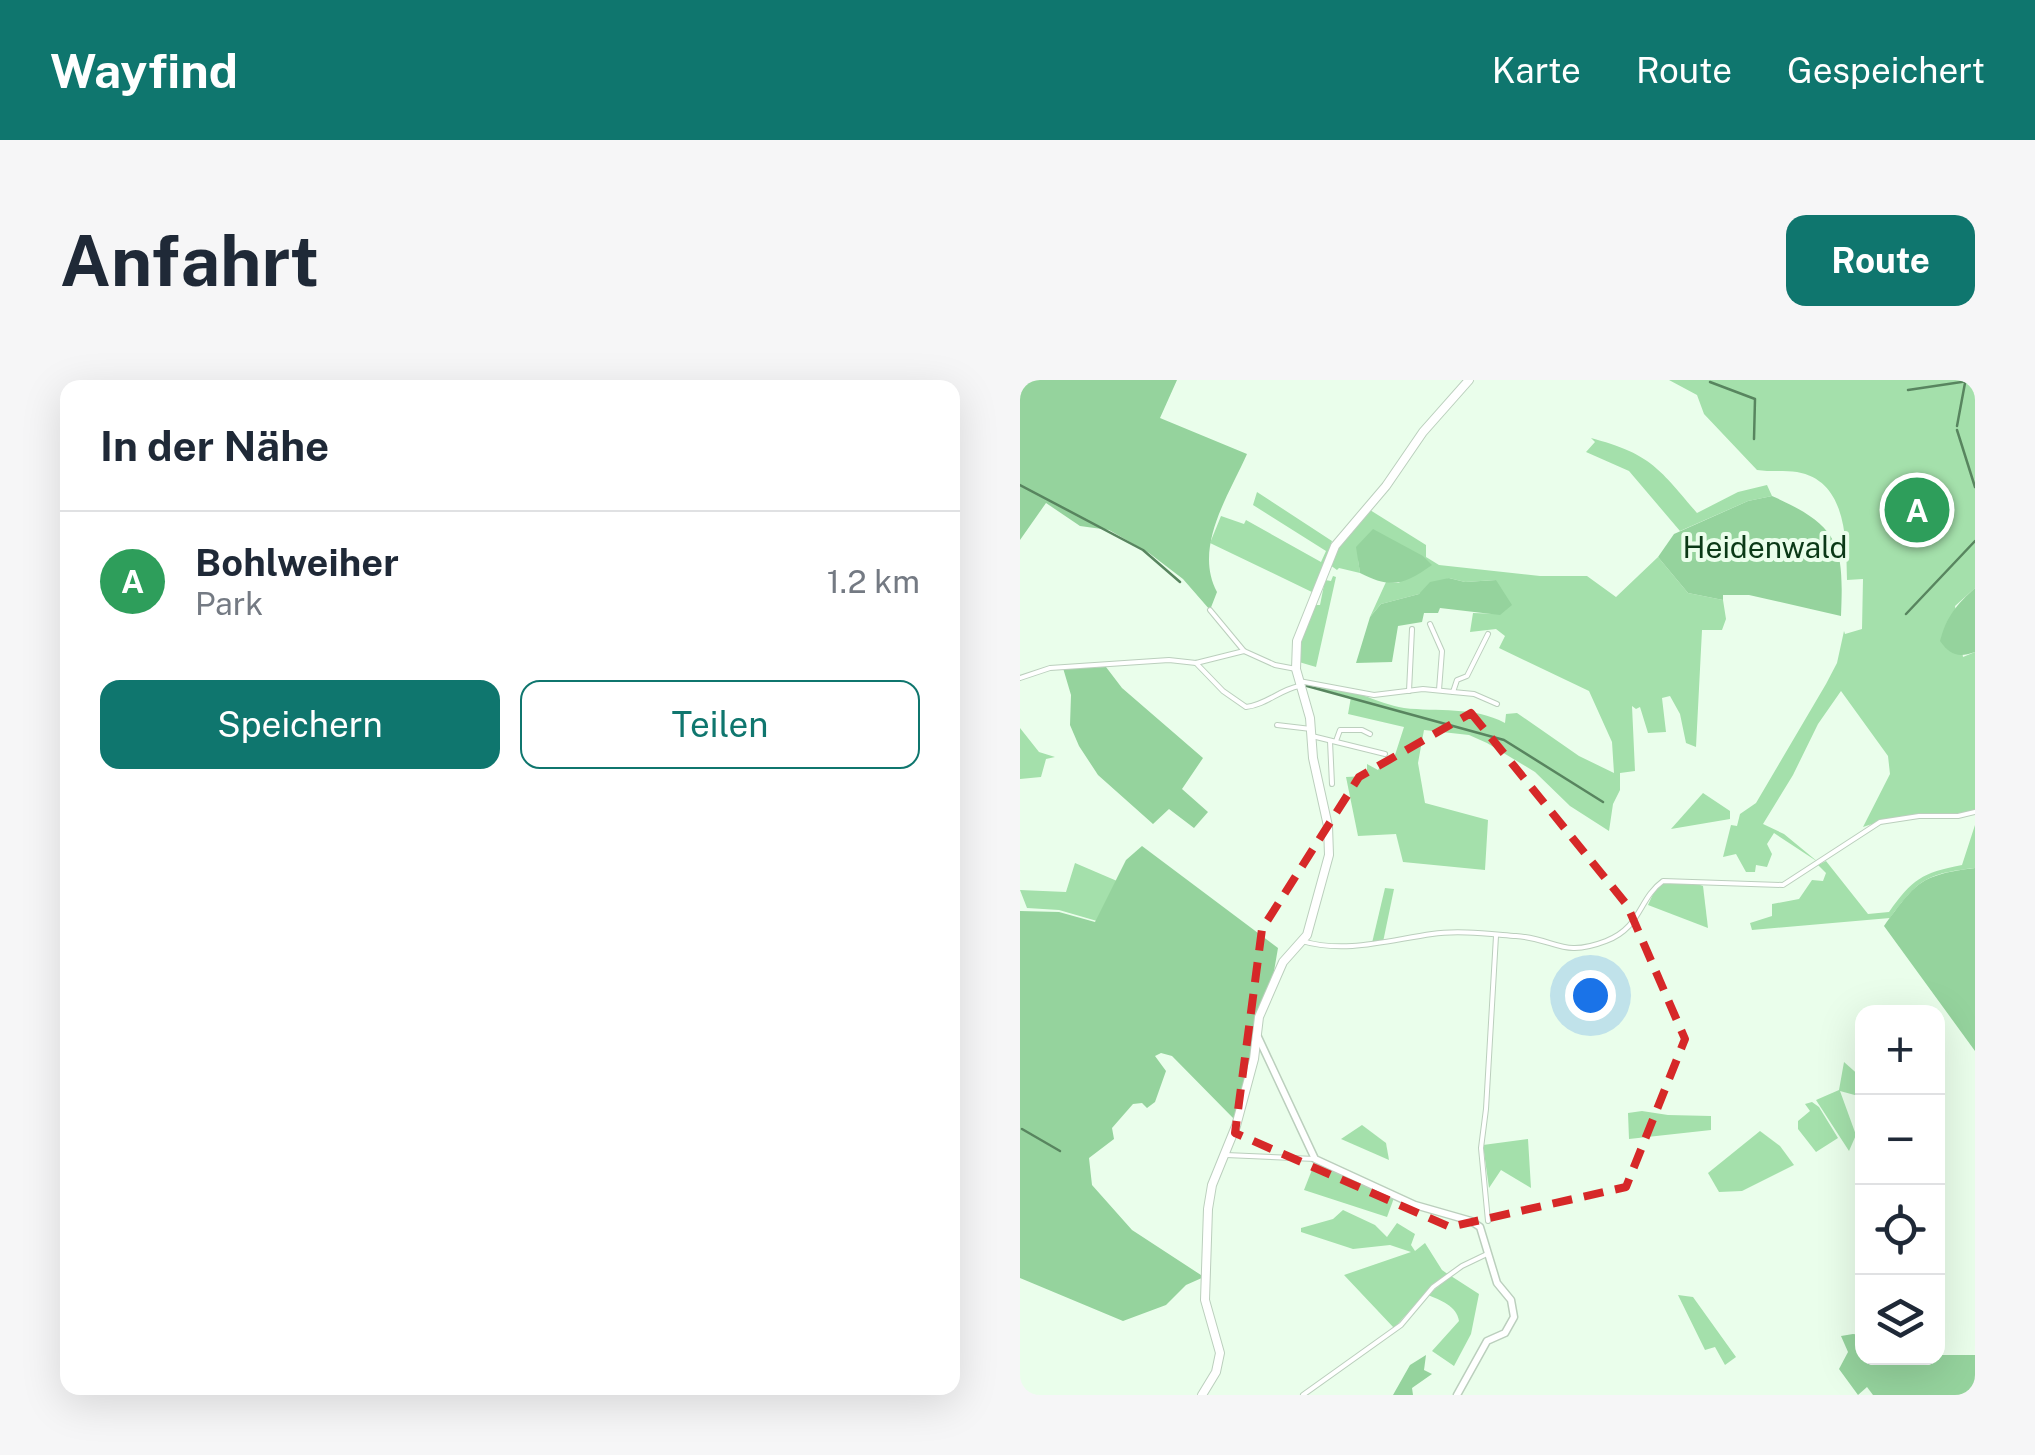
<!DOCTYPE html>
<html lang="de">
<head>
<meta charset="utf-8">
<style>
	:root { --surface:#fff; --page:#f6f6f7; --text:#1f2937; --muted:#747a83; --line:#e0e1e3; --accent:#0f766e }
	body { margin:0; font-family:"Public Sans",sans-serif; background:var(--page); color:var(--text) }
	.controls { position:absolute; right:30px; bottom:30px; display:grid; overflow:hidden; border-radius:20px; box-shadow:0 10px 40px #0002 }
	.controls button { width:90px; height:90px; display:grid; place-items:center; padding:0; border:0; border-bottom:2px solid var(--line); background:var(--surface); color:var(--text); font:50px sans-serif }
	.you { position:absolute; left:570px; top:615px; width:35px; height:35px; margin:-25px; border:8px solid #fff; border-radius:50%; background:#1a73e8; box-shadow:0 0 0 15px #1a73e833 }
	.badge { display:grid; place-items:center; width:65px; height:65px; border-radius:50%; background:var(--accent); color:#fff; font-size:32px; font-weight:700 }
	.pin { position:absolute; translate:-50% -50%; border:5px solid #fff; box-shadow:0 2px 10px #0006 }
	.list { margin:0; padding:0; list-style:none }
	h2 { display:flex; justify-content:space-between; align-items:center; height:130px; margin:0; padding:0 40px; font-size:42px }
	h2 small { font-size:32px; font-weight:400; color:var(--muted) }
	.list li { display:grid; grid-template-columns:65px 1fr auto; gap:30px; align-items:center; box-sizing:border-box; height:140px; padding:0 40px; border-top:2px solid var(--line) }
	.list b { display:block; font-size:38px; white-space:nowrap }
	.list p { margin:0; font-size:32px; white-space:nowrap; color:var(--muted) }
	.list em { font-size:32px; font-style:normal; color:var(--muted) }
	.actions { display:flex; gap:20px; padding:30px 40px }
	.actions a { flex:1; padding:22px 0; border:2px solid var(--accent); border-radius:20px; text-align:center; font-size:35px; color:var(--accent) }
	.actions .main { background:var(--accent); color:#fff }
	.icon { flex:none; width:55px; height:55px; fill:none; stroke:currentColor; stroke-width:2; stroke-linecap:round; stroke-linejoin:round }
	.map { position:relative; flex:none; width:955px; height:1015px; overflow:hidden; border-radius:20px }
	header { display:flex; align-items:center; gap:60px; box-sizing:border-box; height:140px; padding:0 50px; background:var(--accent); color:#fff }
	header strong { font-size:48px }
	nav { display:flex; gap:55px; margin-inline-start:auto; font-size:35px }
	.intro { display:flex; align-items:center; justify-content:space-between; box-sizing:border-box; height:240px; padding:0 60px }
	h1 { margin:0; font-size:70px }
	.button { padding:25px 45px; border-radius:20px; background:var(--accent); color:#fff; font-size:35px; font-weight:700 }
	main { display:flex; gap:60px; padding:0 60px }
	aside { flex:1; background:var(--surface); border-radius:20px; box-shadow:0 10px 40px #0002 }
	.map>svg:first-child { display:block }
	.green { fill:#a4e0ab }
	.forest { fill:#95d39d }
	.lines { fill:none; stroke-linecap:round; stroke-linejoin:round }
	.stream { stroke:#58855f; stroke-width:2.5 }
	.minor-casing { stroke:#bbcfbd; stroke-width:6 }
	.tertiary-casing { stroke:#bbcfbd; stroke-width:9 }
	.secondary-casing { stroke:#bbcfbd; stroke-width:10 }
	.minor { stroke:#fff; stroke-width:4 }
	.tertiary { stroke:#fff; stroke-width:6 }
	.secondary { stroke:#fff; stroke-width:8 }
	.marked { fill:none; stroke:#d62828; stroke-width:8; stroke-dasharray:20 12; stroke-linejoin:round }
	.labels { text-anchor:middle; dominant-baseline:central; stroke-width:8; stroke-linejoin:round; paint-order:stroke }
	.park-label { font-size:30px; fill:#0b3917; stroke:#eafeeb }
</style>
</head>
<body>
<header>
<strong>Wayfind</strong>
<nav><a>Karte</a><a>Route</a><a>Gespeichert</a></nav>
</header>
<div class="intro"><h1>Anfahrt</h1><a class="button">Route</a></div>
<main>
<aside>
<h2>In der Nähe<small></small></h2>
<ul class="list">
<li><span class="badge" style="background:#2e9e5b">A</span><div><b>Bohlweiher</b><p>Park</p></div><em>1.2 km</em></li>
</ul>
<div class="actions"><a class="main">Speichern</a><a>Teilen</a></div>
</aside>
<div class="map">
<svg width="955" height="1015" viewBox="0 0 955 1015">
	<rect width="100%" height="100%" fill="#eafeeb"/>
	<g class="green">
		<path d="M 649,0 L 955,0 L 955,208 L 935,226 L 943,277 L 955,272 L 955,430 C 918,441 880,434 843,447 L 870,394 L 868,376 L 821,311 L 798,344 L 773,395 L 743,444 L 764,454 L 798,482 L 754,453 L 747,464 L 752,474 L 747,487 L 736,485 L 735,492 L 726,492 L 716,474 L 703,477 L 711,445 L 717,446 L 720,434 L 736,423 L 806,304 L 817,283 L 824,251 L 825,254 L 842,249 L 843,199 L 827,200 C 826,162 828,101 777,92 C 765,90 750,92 737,90 L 684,34 L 677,15 Z"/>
		<path d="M 571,58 C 630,74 638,87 677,133 L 718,112 L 747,105 L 752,116 L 728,121 L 660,151 L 609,91 L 566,72 L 575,62 Z"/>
		<path d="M 237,112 L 312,161 L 296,214 L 190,163 L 201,136 L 224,144 L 226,140 L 301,182 L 306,171 L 233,125 Z"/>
		<path d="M 350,130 L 406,165 L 406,177 L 419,185 L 520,196 L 567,196 L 596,217 L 638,177 L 668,213 L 703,220 L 706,239 L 702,250 L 682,250 L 676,367 L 666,363 L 660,334 L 650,316 L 642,318 L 646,352 L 628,353 L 620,327 L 616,329 L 612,326 L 615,391 L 600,393 L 600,410 L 593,424 L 589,451 L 550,426 L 515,392 L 467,363 L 449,355 L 404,350 L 398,383 L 405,423 L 468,440 L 465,490 L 383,482 L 376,454 L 338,456 L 326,397 L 347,396 L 347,384 L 358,390 L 365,379 L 375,375 L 384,347 L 328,334 L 331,317 L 292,307 C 325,302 353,323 384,328 C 417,332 454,326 485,343 L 486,334 L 497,333 L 559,376 L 594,393 L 592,362 L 569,311 L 479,268 L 485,256 L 476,249 L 450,252 L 453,233 L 480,234 L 476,200 L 445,202 L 429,198 L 399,214 L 361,224 L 350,237 L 366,202 L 380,203 L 338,179 L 340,193 L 319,188 L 317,190 L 310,185 L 322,162 Z"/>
		<path d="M 313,196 L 316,197 L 296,287 L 279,282 L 278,268 L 295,225 L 300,225 L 305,200 L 311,201 Z"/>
		<path d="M 0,348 L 19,372 L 35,377 L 26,379 L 21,397 L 0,399 Z"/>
		<path d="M 683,413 L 710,431 L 710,439 L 651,449 Z"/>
		<path d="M 955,445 L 955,488 C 905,494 899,499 870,538 L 732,550 L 730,543 L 752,536 L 752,524 L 779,519 L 792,500 L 803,501 L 806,493 L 798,485 L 806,481 L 848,534 L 869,532 C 893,499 901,493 942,485 Z"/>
		<path d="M 55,483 L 97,501 L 77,541 L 39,530 L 7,528 L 0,510 L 46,512 Z"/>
		<path d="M 644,502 L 672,502 L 683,506 L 688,548 L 628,525 L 634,512 Z"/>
		<path d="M 365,508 L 374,509 L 363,562 L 352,563 Z"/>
		<path d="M 824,682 L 842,698 L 842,717 L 820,711 L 836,755 L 829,771 L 796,720 L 819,710 Z"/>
		<path d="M 792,722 L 799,727 L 818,758 L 796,772 L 778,749 L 778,741 L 790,731 L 785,724 Z"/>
		<path d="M 622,731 L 648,735 L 691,736 L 691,750 L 609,759 L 608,733 Z"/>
		<path d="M 342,745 L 366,763 L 369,780 L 321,759 Z"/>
		<path d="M 740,751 L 760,766 L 774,785 L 722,811 L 699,812 L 688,793 Z"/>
		<path d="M 508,759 L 511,808 L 481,790 L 469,808 L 463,765 Z"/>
		<path d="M 295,782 L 374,818 L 367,837 L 284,810 Z"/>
		<path d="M 323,830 L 355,845 L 367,857 L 377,843 L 395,854 L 391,865 L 395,871 L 405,863 L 422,890 L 429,895 L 413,905 L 374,948 L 324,895 L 391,872 L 370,865 L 333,869 L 281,852 L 281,848 L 313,839 Z"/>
		<path d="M 431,896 L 459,914 L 451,954 L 434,986 L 412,971 L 439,941 C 437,926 420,920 408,915 Z"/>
		<path d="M 658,915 L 673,917 L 716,977 L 705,985 L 695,967 L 685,970 Z"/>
	</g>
	<g class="forest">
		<path d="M 0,0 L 157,0 L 140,38 L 227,74 C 209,115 173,167 197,212 L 190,230 L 163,199 L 129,173 L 89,150 L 60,146 L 26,123 L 0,160 Z"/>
		<path d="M 752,116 C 820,146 824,165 821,236 L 729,215 L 703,215 L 703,220 L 668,213 L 638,177 L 654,154 L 728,121 Z"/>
		<path d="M 353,149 L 403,176 L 412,185 C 384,205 371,209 340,193 L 336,167 Z"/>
		<path d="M 429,198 L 445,202 L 476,200 L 492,225 L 480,235 L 420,228 L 418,233 L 404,233 L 402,242 L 378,246 L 372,282 L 336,283 L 350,237 L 361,224 L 399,214 L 410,202 Z"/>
		<path d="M 955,208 L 955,272 C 938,278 930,275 920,261 C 926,237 937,224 955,208 Z"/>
		<path d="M 86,287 L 102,308 L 183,378 L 162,409 L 188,432 L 174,448 L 149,429 L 133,444 L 78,395 L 59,366 L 50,345 L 51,315 L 43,288 Z"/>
		<path d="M 122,466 L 258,568 L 253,597 L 235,641 L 231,682 L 215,740 L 152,676 L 141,673 L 135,676 L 146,691 L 135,722 L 127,728 L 122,723 L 113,724 L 92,748 L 94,759 L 69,778 L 72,805 L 112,850 L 184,897 L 166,905 L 146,925 L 103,941 L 0,898 L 0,531 L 39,532 L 75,542 L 106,480 Z"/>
		<path d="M 955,488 L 955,671 L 864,546 C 896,503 899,495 955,488 Z"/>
		<path d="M 833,954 L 842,955 L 842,978 L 918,978 L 918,975 L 955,975 L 955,1015 L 853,1015 L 847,1007 L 838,1015 L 819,989 L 828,972 L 821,956 Z"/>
		<path d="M 406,975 L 404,990 L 412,994 L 392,1008 L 393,1015 L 373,1015 L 390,985 Z"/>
	</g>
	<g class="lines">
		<g class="stream">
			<path d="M 690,2 L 735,19 L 734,59"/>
			<path d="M 888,10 L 955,0"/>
			<path d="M 937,46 L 945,3"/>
			<path d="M 937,50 L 955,107"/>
			<path d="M 0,105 L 123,170 L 160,202"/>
			<path d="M 886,234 L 955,161"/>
			<path d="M 287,306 L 484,360 L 583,422"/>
			<path d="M 2,749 L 40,771"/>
		</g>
		<g class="minor-casing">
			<g id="minor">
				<path d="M 190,230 L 224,271"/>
				<path d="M 410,244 L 422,271 L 419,310"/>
				<path d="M 176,283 L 203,311 L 226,327 C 246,325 259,310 279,306"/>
				<path d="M 0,298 L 30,288 L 149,280 L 176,283 L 224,271 L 255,285 L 276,289"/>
				<path d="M 279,301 L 354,315 L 403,309 L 433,312 L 437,300 L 447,296 L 468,254"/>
				<path d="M 389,311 L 392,249"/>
				<path d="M 433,312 L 454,314 L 477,324"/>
				<path d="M 257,345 L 291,349"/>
				<path d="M 292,356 L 365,374"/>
				<path d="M 310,361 L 312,404"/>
				<path d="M 316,361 L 320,350 L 342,350 L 350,354"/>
				<path d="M 282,561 C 325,574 369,560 412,554 C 438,550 470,554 496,556 C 537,559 542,578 586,561 C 622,547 618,519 643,501 L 763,505 L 860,442 L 899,436 L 938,436 L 955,432"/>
				<path d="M 206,775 L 295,779"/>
				<path d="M 468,841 L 461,768 L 466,729 L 476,556"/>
				<path d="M 283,1015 L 381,945 L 413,907 L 442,886 L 467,874"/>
			</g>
		</g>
		<g class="tertiary-casing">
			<path id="tertiary" d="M 238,657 L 295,779 L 395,825 L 451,841 L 460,847 L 477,903 L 491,920 L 494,937 L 485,953 L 467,961 L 437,1015"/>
		</g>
		<g class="secondary-casing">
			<path id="secondary" d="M 182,1015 L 196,992 L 200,973 L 185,920 L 188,829 L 192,805 L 216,746 L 234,679 L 239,637 L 263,582 L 287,555 L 309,475 L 308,446 L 293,378 L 290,338 L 276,289 L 277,261 L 315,166 L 366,106 L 403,52 L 449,0"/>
		</g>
		<use href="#minor" class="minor"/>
		<use href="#tertiary" class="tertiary"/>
		<use href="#secondary" class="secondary"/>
	</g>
	<path class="marked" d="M 451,333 L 607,525 L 665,659 L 606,807 L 430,847 L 215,753 L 242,549 L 339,397 Z"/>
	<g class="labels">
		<g class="park-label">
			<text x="745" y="167">Heidenwald</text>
		</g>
	</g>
</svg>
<div class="controls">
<button>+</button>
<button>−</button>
<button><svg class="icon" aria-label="locate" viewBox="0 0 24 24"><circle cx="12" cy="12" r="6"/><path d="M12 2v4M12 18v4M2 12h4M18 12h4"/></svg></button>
<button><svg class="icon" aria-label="layers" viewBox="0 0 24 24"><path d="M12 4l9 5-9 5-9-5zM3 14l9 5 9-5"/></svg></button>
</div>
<div class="you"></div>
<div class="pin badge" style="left:897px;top:130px;background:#2e9e5b">A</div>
</div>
</main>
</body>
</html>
